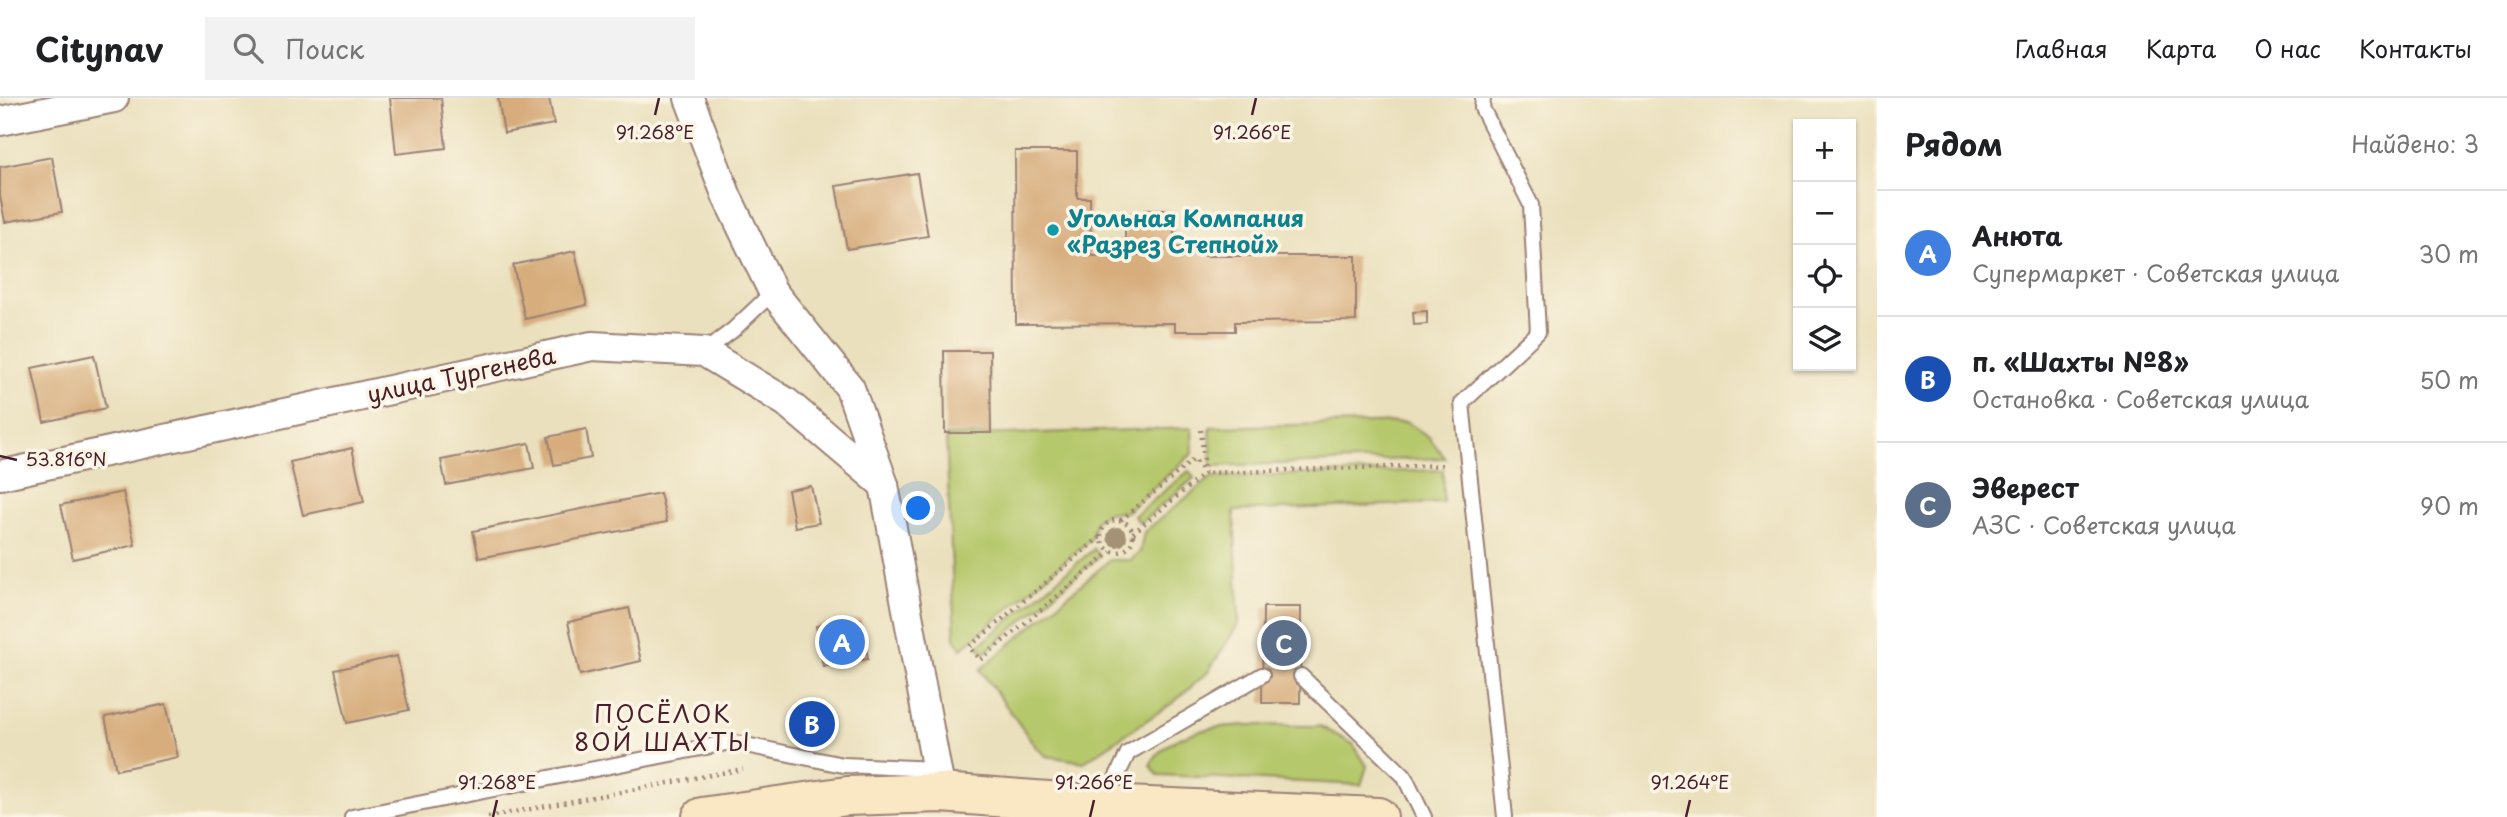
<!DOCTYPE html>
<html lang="ru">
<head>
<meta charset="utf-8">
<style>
	:root { --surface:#fff; --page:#f2f2f2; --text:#202124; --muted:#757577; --line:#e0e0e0; --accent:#1f6fb2 }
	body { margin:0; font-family:"Playpen Sans",sans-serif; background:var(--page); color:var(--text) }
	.controls { position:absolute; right:21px; top:21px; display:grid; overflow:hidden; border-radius:0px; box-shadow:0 2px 5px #0004 }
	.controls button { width:63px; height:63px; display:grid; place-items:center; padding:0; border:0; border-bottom:2px solid var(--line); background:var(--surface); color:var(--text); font:35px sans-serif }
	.you { position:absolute; left:919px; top:411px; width:24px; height:24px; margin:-18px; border:5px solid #fff; border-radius:50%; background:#1a73e8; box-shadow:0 0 0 10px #1a73e833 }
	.badge { display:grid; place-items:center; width:46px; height:46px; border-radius:50%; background:var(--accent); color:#fff; font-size:23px; font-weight:700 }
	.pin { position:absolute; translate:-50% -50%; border:4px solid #fff; box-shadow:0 2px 7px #0006 }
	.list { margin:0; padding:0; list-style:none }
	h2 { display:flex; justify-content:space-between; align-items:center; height:91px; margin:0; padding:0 28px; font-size:30px }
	h2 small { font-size:23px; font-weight:400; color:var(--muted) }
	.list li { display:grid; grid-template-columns:46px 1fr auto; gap:21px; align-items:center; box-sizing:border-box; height:126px; padding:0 28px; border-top:2px solid var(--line) }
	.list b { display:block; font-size:26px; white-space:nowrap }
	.list p { margin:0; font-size:23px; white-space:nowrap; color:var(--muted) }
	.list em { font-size:23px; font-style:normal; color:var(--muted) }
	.icon { flex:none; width:38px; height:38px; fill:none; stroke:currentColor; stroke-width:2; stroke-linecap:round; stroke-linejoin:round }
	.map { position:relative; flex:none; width:1877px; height:719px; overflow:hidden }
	header { display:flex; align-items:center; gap:42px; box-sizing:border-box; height:98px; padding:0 35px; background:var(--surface); border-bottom:2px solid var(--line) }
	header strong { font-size:33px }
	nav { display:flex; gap:38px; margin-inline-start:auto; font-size:24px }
	.search { width:490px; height:63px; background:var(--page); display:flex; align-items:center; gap:18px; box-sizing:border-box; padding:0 24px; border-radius:0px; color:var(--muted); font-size:26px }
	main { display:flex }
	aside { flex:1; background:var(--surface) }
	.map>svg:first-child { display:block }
	.green { fill:#b6c86c; stroke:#80744c; stroke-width:2 }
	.building { fill:#d7ad7d }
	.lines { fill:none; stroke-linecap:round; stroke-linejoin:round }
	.lane-casing { stroke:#9a8074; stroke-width:18 }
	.street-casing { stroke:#9a8074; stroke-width:32 }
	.secondary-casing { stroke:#9a8074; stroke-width:42 }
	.path { stroke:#9a8074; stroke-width:4.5; stroke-dasharray:2 5; stroke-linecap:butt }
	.lane { stroke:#fff; stroke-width:14 }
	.street { stroke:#fff; stroke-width:28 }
	.secondary { stroke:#fae7c3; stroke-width:38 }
	.tree { fill:#a49277 }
	.ticks { fill:none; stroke:#4a1f2b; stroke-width:2.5 }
	.culture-dot { fill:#0f9aa8; stroke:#fcf5e5; stroke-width:2.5 }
	.labels { text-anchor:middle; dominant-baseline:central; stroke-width:7; stroke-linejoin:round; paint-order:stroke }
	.culture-label { font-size:23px; font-weight:bold; fill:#0d838f; stroke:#fcf5e5; text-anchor:start }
	.street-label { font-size:23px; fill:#4a1f2b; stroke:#fcf5e5 }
	.neighbourhood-label { font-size:24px; letter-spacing:2px; fill:#4a1f2b; stroke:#fcf5e5 }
	.ticks-label { font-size:18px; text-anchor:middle; fill:#4a1f2b; stroke:#fcf5e5; stroke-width:7; stroke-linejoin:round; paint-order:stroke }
</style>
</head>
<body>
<header>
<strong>Citynav</strong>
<div class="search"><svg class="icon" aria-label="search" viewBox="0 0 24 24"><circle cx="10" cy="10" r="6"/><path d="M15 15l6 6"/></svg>Поиск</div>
<nav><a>Главная</a><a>Карта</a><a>О нас</a><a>Контакты</a></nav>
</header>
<main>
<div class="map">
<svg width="1877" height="719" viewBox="0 0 1877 719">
	<rect width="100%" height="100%" fill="#fcf5e5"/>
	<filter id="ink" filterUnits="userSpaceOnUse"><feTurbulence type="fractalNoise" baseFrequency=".0143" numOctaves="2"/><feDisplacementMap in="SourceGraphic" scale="14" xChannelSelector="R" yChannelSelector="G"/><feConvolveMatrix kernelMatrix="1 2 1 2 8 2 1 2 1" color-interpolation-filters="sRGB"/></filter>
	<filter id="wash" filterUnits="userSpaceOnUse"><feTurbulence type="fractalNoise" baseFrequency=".00686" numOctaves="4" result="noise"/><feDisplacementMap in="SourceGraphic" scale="28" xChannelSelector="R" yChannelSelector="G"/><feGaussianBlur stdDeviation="1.57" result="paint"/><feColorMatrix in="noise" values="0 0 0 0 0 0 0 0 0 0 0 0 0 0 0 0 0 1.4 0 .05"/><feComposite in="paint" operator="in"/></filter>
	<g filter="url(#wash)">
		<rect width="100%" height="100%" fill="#eae0bd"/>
		<g class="green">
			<path d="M 1407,324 L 1429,339 L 1445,360 L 1212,368 L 1210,329 Z"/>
			<path d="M 1192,330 L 1193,355 L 1126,414 L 1106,415 L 1096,422 L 1091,441 L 961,551 L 955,541 L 946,338 Z"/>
			<path d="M 1443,372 L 1443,405 L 1234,413 L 1239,525 L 1208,574 L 1174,604 L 1084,664 L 1046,658 L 1036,649 L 980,572 L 1110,462 L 1131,462 L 1140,454 L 1144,434 L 1212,379 Z"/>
			<path d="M 1189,373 L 1194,380 L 1140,425 L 1134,418 Z"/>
			<path d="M 1094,451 L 1100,458 L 984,555 L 978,548 Z"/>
			<path d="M 1320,628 L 1353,646 L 1367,668 L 1361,687 L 1158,677 L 1150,667 C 1178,615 1270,629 1320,628 Z"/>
		</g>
		<g id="blocks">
			<g class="building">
				<path d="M 390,0 L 441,0 L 446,50 L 396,56 Z"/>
				<path d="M 498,0 L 549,0 L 554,26 L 504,35 Z"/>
				<path d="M 1015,53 L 1077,53 L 1077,100 L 1090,100 L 1091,158 L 1144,157 L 1144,146 L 1125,146 L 1125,118 L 1144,119 L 1144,112 L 1174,112 L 1174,149 L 1205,150 L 1205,158 L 1356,158 L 1356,223 L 1235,224 L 1235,233 L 1175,233 L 1175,225 L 1016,226 Z"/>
				<path d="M 52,59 L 62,114 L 5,124 L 0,98 L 0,69 Z"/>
				<path d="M 917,75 L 928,138 L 847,151 L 836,88 Z"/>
				<path d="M 575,153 L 587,207 L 525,221 L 513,167 Z"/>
				<path d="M 1427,213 L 1427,226 L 1414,227 L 1413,214 Z"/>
				<path d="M 944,253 L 990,253 L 991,335 L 945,335 Z"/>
				<path d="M 94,257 L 106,310 L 44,324 L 32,270 Z"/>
				<path d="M 586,331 L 591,360 L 554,367 L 548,339 Z"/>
				<path d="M 529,345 L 534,370 L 446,387 L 441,362 Z"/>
				<path d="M 352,350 L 364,404 L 303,417 L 290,364 Z"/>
				<path d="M 811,388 L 819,425 L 795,429 L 788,392 Z"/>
				<path d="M 123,394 L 135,447 L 73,461 L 61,407 Z"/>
				<path d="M 660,395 L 667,424 L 479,460 L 473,433 Z"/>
				<path d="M 1263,509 L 1301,509 L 1300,605 L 1262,605 Z"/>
				<path d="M 629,510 L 641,563 L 580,577 L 568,524 Z"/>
				<path d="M 861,521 L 868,561 L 823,568 L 816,528 Z"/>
				<path d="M 397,558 L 409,612 L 347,625 L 335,572 Z"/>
				<path d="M 166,606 L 178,659 L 116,672 L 105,619 Z"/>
			</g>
		</g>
	</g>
	<g filter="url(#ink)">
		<use href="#blocks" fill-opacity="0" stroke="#9a8074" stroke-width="2"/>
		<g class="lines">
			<g class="lane-casing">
				<g id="lane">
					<path d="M 1483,0 L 1482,10 L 1531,107 L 1538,234 L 1462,305 L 1505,719"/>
					<path d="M 704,254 L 733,232 L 773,194"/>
					<path d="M 1301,578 L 1404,678 L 1424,719"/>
					<path d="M 1105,703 L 1128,655 L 1262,577"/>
					<path d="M 352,719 L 731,644 L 843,667 L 936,671"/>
				</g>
			</g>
			<g class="street-casing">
				<g id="street">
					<path d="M 689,0 L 727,99 L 773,194 L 850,290 L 884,387 L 941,695"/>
					<path d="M 0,23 L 114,0"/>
					<path d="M 0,377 L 592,248 L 704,254 L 786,304 L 884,387"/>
				</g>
			</g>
			<g class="secondary-casing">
				<path id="secondary" d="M 702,719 L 847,698 L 941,695 L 1104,707 L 1378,719"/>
			</g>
			<g class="path">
				<path d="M 1201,332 L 1205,374"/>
				<circle cx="1117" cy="438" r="16"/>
				<path d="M 1121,422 L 1194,361 L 1205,375"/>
				<path d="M 1133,435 L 1205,375 L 1447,367"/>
				<path d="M 1100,439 L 969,549 L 980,562 L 1111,454"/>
				<path d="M 488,719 L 743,671"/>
			</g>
			<use href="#lane" class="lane"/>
			<use href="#street" class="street"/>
			<use href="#secondary" class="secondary"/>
		</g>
		<circle class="tree" cx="1117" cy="439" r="10"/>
	</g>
	<path class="ticks" d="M 655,17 L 659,0M 1252,17 L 1256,0M 0,358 L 17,362M 493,719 L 497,702M 1090,719 L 1094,702M 1686,719 L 1690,702"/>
	<circle class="culture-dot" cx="1053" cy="132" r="7"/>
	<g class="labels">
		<g class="culture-label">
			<text x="1067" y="119">Угольная Компания<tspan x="1067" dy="26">«Разрез Степной»</tspan></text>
		</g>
		<g class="street-label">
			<text transform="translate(461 276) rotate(-12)">улица Тургенева</text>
		</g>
		<g class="neighbourhood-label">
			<text x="663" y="615">ПОСЁЛОК<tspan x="663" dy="28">8ОЙ ШАХТЫ</tspan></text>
		</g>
	</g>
	<g class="ticks-label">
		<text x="655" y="41">91.268°E</text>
		<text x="1252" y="41">91.266°E</text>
		<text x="66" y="368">53.816°N</text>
		<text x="497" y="691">91.268°E</text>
		<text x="1094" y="691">91.266°E</text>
		<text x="1690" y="691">91.264°E</text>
	</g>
</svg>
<div class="controls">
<button>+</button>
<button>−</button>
<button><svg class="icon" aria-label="locate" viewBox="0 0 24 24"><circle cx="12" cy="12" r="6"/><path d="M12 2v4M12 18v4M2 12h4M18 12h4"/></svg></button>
<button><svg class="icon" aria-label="layers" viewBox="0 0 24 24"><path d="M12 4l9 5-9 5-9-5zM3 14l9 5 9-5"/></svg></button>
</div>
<div class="you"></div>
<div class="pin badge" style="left:842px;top:544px;background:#3f7fe0">A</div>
<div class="pin badge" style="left:812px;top:626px;background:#1a4fb4">B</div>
<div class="pin badge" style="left:1284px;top:545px;background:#5c6f8a">C</div>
</div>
<aside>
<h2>Рядом<small>Найдено: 3</small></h2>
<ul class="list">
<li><span class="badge" style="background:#3f7fe0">A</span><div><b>Анюта</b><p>Супермаркет · Советская улица</p></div><em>30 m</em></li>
<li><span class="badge" style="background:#1a4fb4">B</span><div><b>п. «Шахты №8»</b><p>Остановка · Советская улица</p></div><em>50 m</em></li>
<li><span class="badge" style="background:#5c6f8a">C</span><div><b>Эверест</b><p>АЗС · Советская улица</p></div><em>90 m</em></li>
</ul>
</aside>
</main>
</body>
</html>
